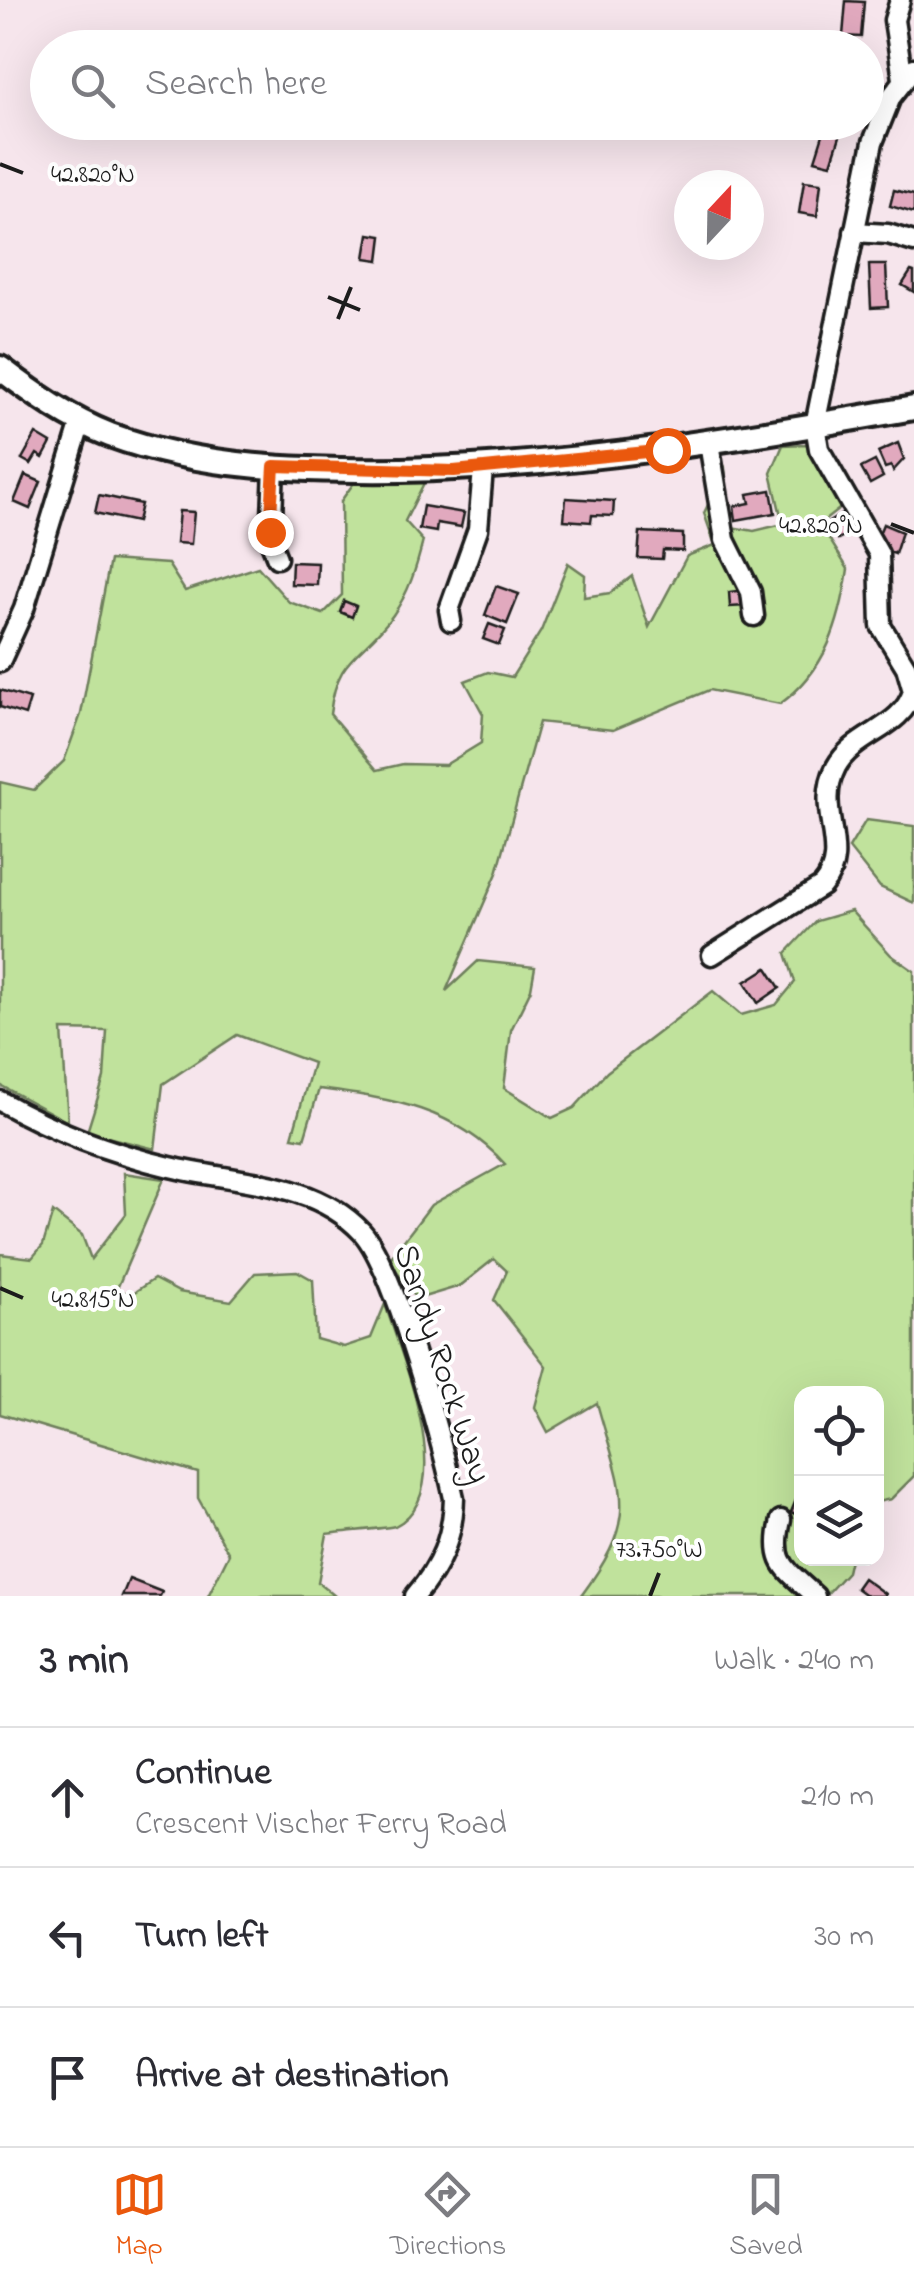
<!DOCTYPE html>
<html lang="en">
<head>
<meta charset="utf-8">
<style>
	:root { --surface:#fff; --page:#f2f2f3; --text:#2b2b33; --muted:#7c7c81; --line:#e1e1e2; --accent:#ea580c }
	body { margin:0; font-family:"Indie Flower",sans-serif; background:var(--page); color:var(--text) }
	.controls { position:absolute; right:30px; bottom:30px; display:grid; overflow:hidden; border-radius:20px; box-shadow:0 10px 40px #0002 }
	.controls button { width:90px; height:90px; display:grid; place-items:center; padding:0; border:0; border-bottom:2px solid var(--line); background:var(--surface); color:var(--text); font:50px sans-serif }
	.compass { position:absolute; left:674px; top:170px; width:90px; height:90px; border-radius:50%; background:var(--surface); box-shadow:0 10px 40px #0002; rotate:22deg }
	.stop { position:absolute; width:30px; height:30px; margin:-22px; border:8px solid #ea580c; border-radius:50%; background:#fff }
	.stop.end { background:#ea580c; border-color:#fff; box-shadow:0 2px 10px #0008 }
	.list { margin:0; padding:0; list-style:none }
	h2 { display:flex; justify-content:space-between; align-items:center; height:130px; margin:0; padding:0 40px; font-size:42px }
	h2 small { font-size:32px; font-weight:400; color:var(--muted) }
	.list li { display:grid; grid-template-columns:65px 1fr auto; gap:30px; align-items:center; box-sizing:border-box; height:140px; padding:0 40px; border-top:2px solid var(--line) }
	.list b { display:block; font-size:38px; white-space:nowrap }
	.list p { margin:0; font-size:32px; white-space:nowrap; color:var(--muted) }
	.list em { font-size:32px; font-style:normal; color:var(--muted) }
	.icon { flex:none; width:55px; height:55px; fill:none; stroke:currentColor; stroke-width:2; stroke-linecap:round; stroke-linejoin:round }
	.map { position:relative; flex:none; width:914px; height:1596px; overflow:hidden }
	.search { position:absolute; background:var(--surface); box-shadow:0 10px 40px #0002; left:30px; right:30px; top:30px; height:110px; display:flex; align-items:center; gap:25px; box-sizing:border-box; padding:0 35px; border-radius:55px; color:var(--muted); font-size:38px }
	.sheet { height:550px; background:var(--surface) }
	nav { display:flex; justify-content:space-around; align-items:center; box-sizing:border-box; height:140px; border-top:2px solid var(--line); background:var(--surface); font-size:28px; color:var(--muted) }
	nav a { display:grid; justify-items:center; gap:5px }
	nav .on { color:var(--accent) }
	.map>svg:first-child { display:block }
	.green { fill:#c0e29c; stroke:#6e7f5c; stroke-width:2.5 }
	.building { fill:#e1a9be; stroke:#1c1c1c; stroke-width:2.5 }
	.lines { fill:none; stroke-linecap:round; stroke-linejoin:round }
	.minor-casing { stroke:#1c1c1c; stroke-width:25 }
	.major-casing { stroke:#1c1c1c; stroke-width:30 }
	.minor { stroke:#fff; stroke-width:18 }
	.major { stroke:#fff; stroke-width:22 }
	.route { stroke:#ea580c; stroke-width:12 }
	.ticks { fill:none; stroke:#1c1c1c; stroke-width:4 }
	.labels { text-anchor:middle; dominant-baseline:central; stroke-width:8; stroke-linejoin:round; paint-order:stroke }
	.street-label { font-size:35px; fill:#1c1c1c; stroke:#fff }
	.ticks-label { font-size:25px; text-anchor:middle; fill:#1c1c1c; stroke:#fff; stroke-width:8; stroke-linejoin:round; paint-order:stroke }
</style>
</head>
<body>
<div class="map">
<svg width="914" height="1596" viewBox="0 0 914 1596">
	<rect width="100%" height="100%" fill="#f6e5ec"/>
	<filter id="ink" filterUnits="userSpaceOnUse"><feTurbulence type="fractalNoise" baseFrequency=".01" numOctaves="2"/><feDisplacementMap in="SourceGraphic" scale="20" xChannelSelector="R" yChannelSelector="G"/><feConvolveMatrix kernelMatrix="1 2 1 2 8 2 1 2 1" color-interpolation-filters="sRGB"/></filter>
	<g filter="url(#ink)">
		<g class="green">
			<path d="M 807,444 L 843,506 L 820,524 L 848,569 C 840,623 826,671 780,704 L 709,690 L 613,730 L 539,722 L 497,873 L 446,991 L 478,961 L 535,967 L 531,989 L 511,1030 L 504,1088 L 552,1118 L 574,1108 L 607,1072 L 713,991 L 741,1015 L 776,1005 L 795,982 L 786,953 L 816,921 L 851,911 L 891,955 L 914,971 L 914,1476 L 891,1499 L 877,1502 L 876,1394 L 802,1394 L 802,1558 L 850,1559 L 847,1572 L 825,1596 L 581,1596 C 642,1514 622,1494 597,1403 L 548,1432 L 535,1407 L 546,1366 L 494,1300 L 507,1271 L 494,1259 L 460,1286 L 417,1299 L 389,1260 L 431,1205 L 505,1164 C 453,1107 391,1099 319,1089 L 304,1139 L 292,1137 L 313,1063 L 237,1035 L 163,1084 L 155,1149 L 87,1132 L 104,1078 L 107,1031 L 62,1030 L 68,1122 L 0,1085 L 0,782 L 34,790 L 64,761 L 81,714 L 110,560 L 168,564 L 185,591 L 258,567 L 289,602 L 323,614 L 342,595 L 341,501 L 358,477 L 426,479 L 405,521 L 423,541 C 416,569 409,592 393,615 C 362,658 337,654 330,714 L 377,770 L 403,764 L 445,765 L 481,743 L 483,714 L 465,681 L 488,672 L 512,677 L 541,631 L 568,563 L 585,575 L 584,597 L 610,593 L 632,576 L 649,627 L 687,556 L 715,545 L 704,513 L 725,469 L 731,527 L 754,531 L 783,524 L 771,473 L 783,445 Z"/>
			<path d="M 866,820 L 914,826 L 914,903 L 880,887 L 849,848 Z"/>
			<path d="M 124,1173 L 164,1179 L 116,1291 L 133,1293 L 154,1279 L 179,1292 L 231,1301 L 255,1273 L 297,1271 L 313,1280 L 316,1339 L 344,1347 L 371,1338 L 385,1304 C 401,1356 461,1492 395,1526 C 390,1528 339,1532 327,1534 L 318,1582 L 335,1596 L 208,1596 L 229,1554 L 198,1498 L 198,1473 L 0,1414 L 0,1254 L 32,1258 L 43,1245 L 53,1212 L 82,1235 L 91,1259 L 126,1214 Z"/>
		</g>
		<g class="building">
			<path d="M 846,1 L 864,2 L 861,37 L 843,36 Z"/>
			<path d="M 826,125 L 842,130 L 831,164 L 815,160 Z"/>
			<path d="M 804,181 L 821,183 L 817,216 L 799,213 Z"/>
			<path d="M 894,190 L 914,195 L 914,213 L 890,206 Z"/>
			<path d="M 369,234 L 382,236 L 379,260 L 365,258 Z"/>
			<path d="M 869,265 L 886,265 L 888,307 L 871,308 Z"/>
			<path d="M 911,271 L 914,272 L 914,292 L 902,285 Z"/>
			<path d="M 36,434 L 51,443 L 43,458 L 37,454 L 31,464 L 22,459 Z"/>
			<path d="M 898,443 L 904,459 L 893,471 L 891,466 L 885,468 L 878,452 Z"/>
			<path d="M 875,461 L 883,477 L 870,484 L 861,468 Z"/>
			<path d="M 25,475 L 41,482 L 30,509 L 14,502 Z"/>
			<path d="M 771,490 L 775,513 L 736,520 L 734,506 L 750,503 L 748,494 Z"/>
			<path d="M 99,495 L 141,504 L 137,522 L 95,513 Z"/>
			<path d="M 566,498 L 614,501 L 613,516 L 592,515 L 591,522 L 564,520 Z"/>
			<path d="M 423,506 L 464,513 L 461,527 L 437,523 L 436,532 L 419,529 Z"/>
			<path d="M 179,511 L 194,512 L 191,544 L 176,543 Z"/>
			<path d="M 842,514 L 851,532 L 838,539 L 829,522 Z"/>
			<path d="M 883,524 L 902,532 L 895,554 L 874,546 Z"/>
			<path d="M 640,532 L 683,534 L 683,551 L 663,550 L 662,559 L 638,558 Z"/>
			<path d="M 292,562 L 318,563 L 317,585 L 291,584 Z"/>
			<path d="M 496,586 L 519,594 L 507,624 L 485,615 Z"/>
			<path d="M 745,590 L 746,606 L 730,607 L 729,592 Z"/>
			<path d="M 344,601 L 356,606 L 352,617 L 340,612 Z"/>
			<path d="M 489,624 L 505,630 L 499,645 L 483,639 Z"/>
			<path d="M 0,690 L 30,699 L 25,715 L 0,707 Z"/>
			<path d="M 767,968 L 780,988 L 758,1003 L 745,982 Z"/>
			<path d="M 796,1500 L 802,1503 L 802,1517 L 791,1512 Z"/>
			<path d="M 863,1578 L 885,1594 L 884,1596 L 867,1596 L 856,1588 Z"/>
			<path d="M 129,1579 L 162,1592 L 160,1596 L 122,1596 Z"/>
		</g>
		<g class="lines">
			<g class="minor-casing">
				<g id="minor">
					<path d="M 900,0 L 894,20 L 903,79"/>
					<path d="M 854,232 L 888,234 L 914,242"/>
					<path d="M 709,443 L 725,540 L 751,592 L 754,616"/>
					<path d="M 274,466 L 271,543 L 277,558"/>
					<path d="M 451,621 L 449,610 L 478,529 L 483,469"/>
					<path d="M 0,662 L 24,609 L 81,422"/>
					<path d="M 712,955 L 822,886 C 853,850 813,812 836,767 C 854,733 903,729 913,691 L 906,667 L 881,626 L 879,554 L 819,449 L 815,425 L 873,142 L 891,97 L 914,68"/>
					<path d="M 0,1101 C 53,1131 110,1153 170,1167 C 235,1183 312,1179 362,1232 C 395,1268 442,1444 454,1498 C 453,1537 441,1566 415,1596"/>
					<path d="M 781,1520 C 771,1564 785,1568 815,1596"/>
				</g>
			</g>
			<g class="major-casing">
				<path id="major" d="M 0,368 C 34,394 69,419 110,435 C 202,469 304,471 402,470 C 575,466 743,438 914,408"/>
			</g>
			<use href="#minor" class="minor"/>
			<use href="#major" class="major"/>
		</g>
	</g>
	<g class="lines" filter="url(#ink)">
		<path class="route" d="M 270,532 L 274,466 L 454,471 L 667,450"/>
	</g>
	<path class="ticks" d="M 0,164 L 23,173M 328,297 L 360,310M 338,319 L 351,287M 891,524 L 914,533M 0,1288 L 23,1298M 650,1596 L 659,1573"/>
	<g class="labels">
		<g class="street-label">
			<text transform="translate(441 1364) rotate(72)">Sandy Rock Way</text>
		</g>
	</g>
	<g class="ticks-label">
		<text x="93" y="182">42.820°N</text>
		<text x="821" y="533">42.820°N</text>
		<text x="93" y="1307">42.815°N</text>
		<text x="659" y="1557">73.750°W</text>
	</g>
</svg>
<div class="controls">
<button><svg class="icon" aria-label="locate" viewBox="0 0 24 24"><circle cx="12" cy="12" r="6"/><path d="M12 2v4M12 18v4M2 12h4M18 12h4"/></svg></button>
<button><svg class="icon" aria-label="layers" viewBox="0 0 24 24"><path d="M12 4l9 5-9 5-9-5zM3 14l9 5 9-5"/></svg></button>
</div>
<svg class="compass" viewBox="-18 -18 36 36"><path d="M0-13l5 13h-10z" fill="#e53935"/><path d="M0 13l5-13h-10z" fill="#7c7c81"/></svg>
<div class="stop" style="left:667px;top:450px"></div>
<div class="stop end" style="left:270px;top:532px"></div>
<div class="search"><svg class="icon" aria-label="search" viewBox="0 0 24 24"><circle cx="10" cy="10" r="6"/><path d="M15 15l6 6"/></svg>Search here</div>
</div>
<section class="sheet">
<h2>3 min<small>Walk · 240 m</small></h2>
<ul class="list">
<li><svg class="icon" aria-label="ahead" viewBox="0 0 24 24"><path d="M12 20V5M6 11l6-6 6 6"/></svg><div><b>Continue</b><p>Crescent Vischer Ferry Road</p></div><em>210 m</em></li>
<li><svg class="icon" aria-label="left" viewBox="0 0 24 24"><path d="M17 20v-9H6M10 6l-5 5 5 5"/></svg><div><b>Turn left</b></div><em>30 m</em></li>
<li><svg class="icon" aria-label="arrive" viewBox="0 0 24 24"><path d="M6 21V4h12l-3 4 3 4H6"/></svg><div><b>Arrive at destination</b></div></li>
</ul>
</section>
<nav>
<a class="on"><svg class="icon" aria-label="map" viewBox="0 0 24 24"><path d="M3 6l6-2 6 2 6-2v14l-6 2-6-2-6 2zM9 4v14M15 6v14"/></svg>Map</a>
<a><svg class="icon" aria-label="directions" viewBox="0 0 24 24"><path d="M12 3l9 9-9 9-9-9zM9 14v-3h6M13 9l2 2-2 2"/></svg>Directions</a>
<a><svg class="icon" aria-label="saved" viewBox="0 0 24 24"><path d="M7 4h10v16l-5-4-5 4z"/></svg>Saved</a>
</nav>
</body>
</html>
